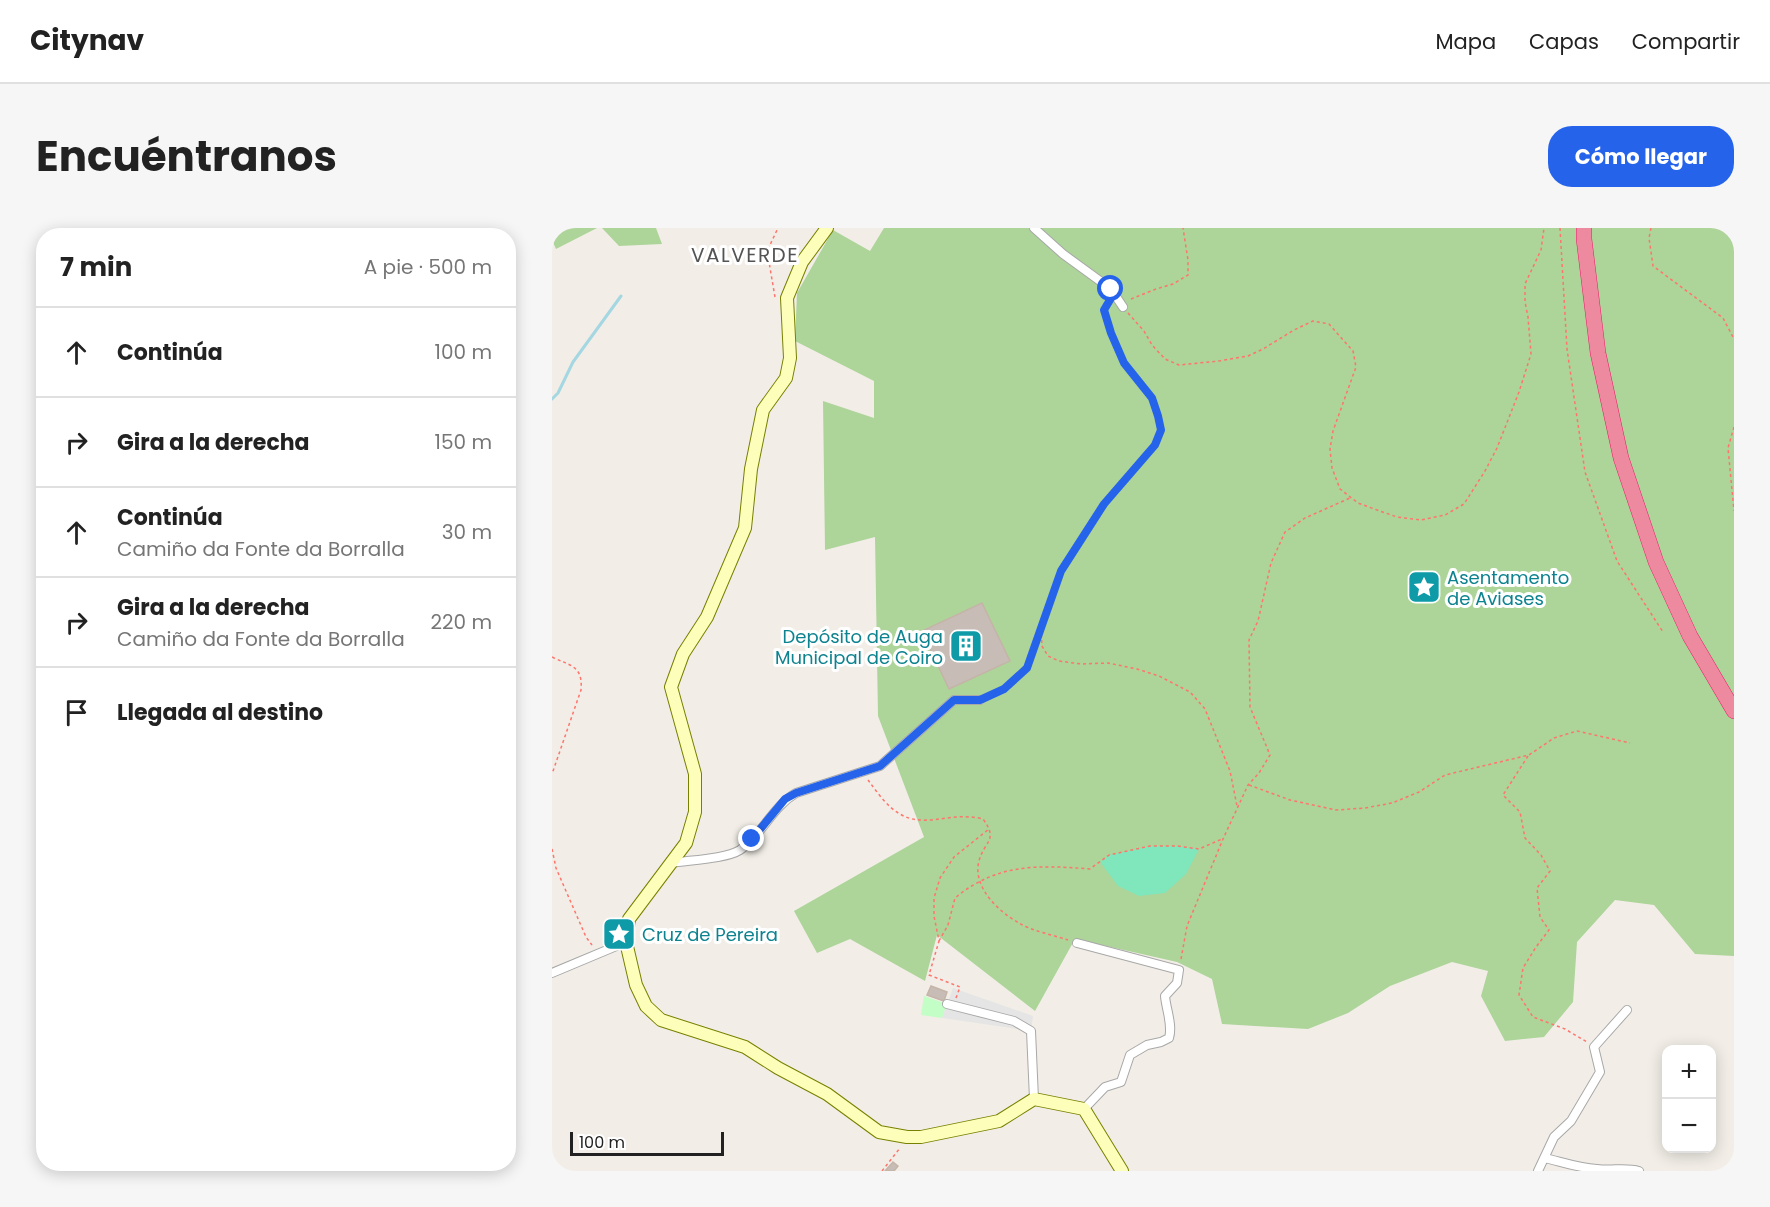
<!DOCTYPE html>
<html lang="es">
<head>
<meta charset="utf-8">
<style>
	:root { --surface:#fff; --page:#f6f6f6; --text:#222; --muted:#767676; --line:#e0e0e0; --accent:#2563eb }
	body { margin:0; font-family:Poppins,sans-serif; background:var(--page); color:var(--text) }
	.controls { position:absolute; right:18px; bottom:18px; display:grid; overflow:hidden; border-radius:12px; box-shadow:0 3px 15px #0003 }
	.controls button { width:54px; height:54px; display:grid; place-items:center; padding:0; border:0; border-bottom:2px solid var(--line); background:var(--surface); color:var(--text); font:30px sans-serif }
	.scale { position:absolute; left:18px; bottom:15px; width:154px; box-sizing:border-box; padding-left:6px; border:3px solid #212121; border-top:0; font-size:16px; line-height:21px; white-space:nowrap; color:#212121; -webkit-text-stroke:4px #fff; paint-order:stroke }
	.stop { position:absolute; width:18px; height:18px; margin:-14px; border:4px solid #2563eb; border-radius:50%; background:#fff }
	.stop.end { background:#2563eb; border-color:#fff; box-shadow:0 2px 6px #0008 }
	.list { margin:0; padding:0; list-style:none }
	h2 { display:flex; justify-content:space-between; align-items:center; height:78px; margin:0; padding:0 24px; font-size:26px }
	h2 small { font-size:20px; font-weight:400; color:var(--muted) }
	.list li { display:grid; grid-template-columns:39px 1fr auto; gap:18px; align-items:center; box-sizing:border-box; height:90px; padding:0 24px; border-top:2px solid var(--line) }
	.list b { display:block; font-size:22px; white-space:nowrap }
	.list p { margin:0; font-size:20px; white-space:nowrap; color:var(--muted) }
	.list em { font-size:20px; font-style:normal; color:var(--muted) }
	.icon { flex:none; width:33px; height:33px; fill:none; stroke:currentColor; stroke-width:2; stroke-linecap:round; stroke-linejoin:round }
	.map { position:relative; flex:none; width:1182px; height:943px; overflow:hidden; border-radius:24px }
	header { display:flex; align-items:center; gap:36px; box-sizing:border-box; height:84px; padding:0 30px; background:var(--surface); border-bottom:2px solid var(--line) }
	header strong { font-size:28px }
	nav { display:flex; gap:33px; margin-inline-start:auto; font-size:21px }
	.intro { display:flex; align-items:center; justify-content:space-between; box-sizing:border-box; height:144px; padding:0 36px }
	h1 { margin:0; font-size:42px }
	.button { padding:15px 27px; border-radius:24px; background:var(--accent); color:#fff; font-size:21px; font-weight:700 }
	main { display:flex; gap:36px; padding:0 36px }
	aside { flex:1; background:var(--surface); border-radius:24px; box-shadow:0 3px 15px #0003 }
	.map>svg:first-child { display:block }
	.forest { fill:#add499 }
	.park { fill:#c2fec5 }
	.pitch { fill:#80e6bb }
	.parking { fill:#e5e5e5 }
	.lines { fill:none; stroke-linecap:round; stroke-linejoin:round }
	.stream { stroke:#a4d7e2; stroke-width:3 }
	.building { fill:#c7bdb6; stroke:#c5b4a8; stroke-width:1.5 }
	.street-casing { stroke:#a8a8a8; stroke-width:10 }
	.secondary-casing { stroke:#778000; stroke-width:14 }
	.highway-casing { stroke:#e91b69; stroke-width:16 }
	.path { stroke:#ff746b; stroke-width:1.5; stroke-dasharray:3 3; stroke-linecap:butt }
	.street { stroke:#fff; stroke-width:8 }
	.secondary { stroke:#fdfeb9; stroke-width:12 }
	.highway { stroke:#ee8aa0; stroke-width:15 }
	.route { stroke:#2563eb; stroke-width:8 }
	.labels { text-anchor:middle; dominant-baseline:central; stroke-width:6; stroke-linejoin:round; paint-order:stroke }
	.culture-label { font-size:18px; fill:#0d838f; stroke:#fff; text-anchor:start }
	.neighbourhood-label { font-size:20px; letter-spacing:1.5px; fill:#545454; stroke:#fff }
</style>
</head>
<body>
<header>
<strong>Citynav</strong>
<nav><a>Mapa</a><a>Capas</a><a>Compartir</a></nav>
</header>
<div class="intro"><h1>Encuéntranos</h1><a class="button">Cómo llegar</a></div>
<main>
<aside>
<h2>7 min<small>A pie · 500 m</small></h2>
<ul class="list">
<li><svg class="icon" aria-label="ahead" viewBox="0 0 24 24"><path d="M12 20V5M6 11l6-6 6 6"/></svg><div><b>Continúa</b></div><em>100 m</em></li>
<li><svg class="icon" aria-label="right" viewBox="0 0 24 24"><path d="M7 20v-9h11M14 6l5 5-5 5"/></svg><div><b>Gira a la derecha</b></div><em>150 m</em></li>
<li><svg class="icon" aria-label="ahead" viewBox="0 0 24 24"><path d="M12 20V5M6 11l6-6 6 6"/></svg><div><b>Continúa</b><p>Camiño da Fonte da Borralla</p></div><em>30 m</em></li>
<li><svg class="icon" aria-label="right" viewBox="0 0 24 24"><path d="M7 20v-9h11M14 6l5 5-5 5"/></svg><div><b>Gira a la derecha</b><p>Camiño da Fonte da Borralla</p></div><em>220 m</em></li>
<li><svg class="icon" aria-label="arrive" viewBox="0 0 24 24"><path d="M6 21V4h12l-3 4 3 4H6"/></svg><div><b>Llegada al destino</b></div></li>
</ul>
</aside>
<div class="map">
<svg width="1182" height="943" viewBox="0 0 1182 943">
	<rect width="100%" height="100%" fill="#f2eee7"/>
	<g class="forest">
		<path d="M 0,0 L 45,0 L 4,21 L 0,12 Z"/>
		<path d="M 50,0 L 104,0 L 110,16 L 67,18 Z"/>
		<path d="M 332,0 L 1182,0 L 1182,728 L 1143,726 L 1102,677 L 1063,672 L 1025,714 L 1021,774 L 992,809 L 953,813 L 929,768 L 936,743 L 900,734 L 838,758 L 796,785 L 756,801 L 670,796 L 660,751 L 625,734 L 523,711 L 483,783 L 385,707 L 373,753 L 298,711 L 265,725 L 242,683 L 372,609 L 326,488 L 323,309 L 273,322 L 271,173 L 322,190 L 322,153 L 243,113 L 245,65 L 281,2 L 318,23 Z"/>
	</g>
	<path class="park" d="M 372,768 L 395,776 L 390,790 L 369,787 Z"/>
	<path class="pitch" d="M 598,618 L 625,618 L 647,621 L 634,646 L 613,665 L 587,668 L 566,658 L 548,634 L 557,627 Z"/>
	<path class="parking" d="M 401,760 L 481,788 L 479,803 L 390,790 Z"/>
	<g class="lines">
		<path class="stream" d="M 0,171 L 6,165 L 21,134 L 69,68"/>
	</g>
	<g class="building">
		<path d="M 430,375 L 458,433 L 397,461 L 370,403 Z"/>
		<path d="M 379,758 L 395,764 L 392,773 L 375,767 Z"/>
		<path d="M 341,934 L 346,938 L 342,943 L 333,943 Z"/>
	</g>
	<g class="lines">
		<g class="street-casing">
			<g id="street">
				<path d="M 482,0 L 511,26 L 559,61 L 571,79"/>
				<path d="M 119,635 C 137,632 174,631 188,622 C 210,607 220,579 244,565 L 328,538 L 402,472 L 428,472"/>
				<path d="M 525,715 L 627,742 L 625,755 L 613,768 C 614,781 621,797 617,810 L 609,814 L 595,817 L 578,827 L 569,854 L 553,859 L 532,881"/>
				<path d="M 0,745 L 74,714"/>
				<path d="M 395,776 L 462,793 L 479,803 L 482,871"/>
				<path d="M 993,930 C 1010,934 1027,940 1045,941 C 1060,943 1073,939 1087,943"/>
				<path d="M 986,943 L 1002,909 L 1019,893 L 1048,844 L 1042,819 L 1075,782"/>
			</g>
		</g>
		<g class="secondary-casing">
			<path id="secondary" d="M 275,0 L 250,34 L 235,70 L 238,130 L 234,150 L 211,182 L 199,241 L 193,300 L 155,389 L 131,426 L 119,459 L 143,546 L 143,584 L 134,615 L 77,691 L 74,714 L 84,757 L 94,778 L 109,792 L 193,819 L 226,840 L 275,866 L 327,904 L 355,909 L 369,909 L 447,893 L 482,871 L 532,881 L 570,943"/>
		</g>
		<g class="highway-casing">
			<path id="highway" d="M 1032,0 L 1032,11 L 1046,125 L 1069,230 L 1104,334 L 1138,408 L 1182,483"/>
		</g>
		<g class="path">
			<path d="M 1008,0 L 1015,121 L 1033,244 L 1065,333 L 1111,404"/>
			<path d="M 1099,0 L 1097,10 L 1101,38 L 1171,90 L 1182,111"/>
			<path d="M 223,69 L 217,34 L 217,19 L 226,0"/>
			<path d="M 579,71 L 604,61 L 621,56 L 636,47 L 636,32 L 631,0"/>
			<path d="M 576,85 L 592,103 L 600,117 L 613,131 L 627,137 L 667,133 L 696,128 L 711,121 L 742,102 L 761,93 L 777,96 L 801,123 L 804,139 L 781,203 L 778,221 L 780,240 L 788,261 L 806,275 L 825,282 L 845,289 L 869,292 L 893,287 L 912,276 L 933,243 L 945,220 L 967,164 L 979,126 L 976,89 L 973,74 L 973,56 L 989,22 L 992,0"/>
			<path d="M 1182,199 L 1176,220 L 1182,283"/>
			<path d="M 489,400 L 490,418 L 496,428 L 507,433 L 529,436 L 556,435 L 585,441 L 607,448 L 638,464 L 653,481 L 678,543 L 685,578"/>
			<path d="M 0,429 C 18,438 31,437 29,462 L 0,546"/>
			<path d="M 437,468 L 452,461 L 475,440 L 509,343 L 552,276 L 602,217 L 609,203 L 600,169 L 572,135 L 559,105 L 552,82 L 556,75"/>
			<path d="M 976,528 L 951,567 L 968,584 L 973,610 L 989,627 L 998,643 L 985,660 L 988,689 L 997,702 L 984,719 L 971,740 L 967,767 L 981,789 L 1013,801 L 1035,814"/>
			<path d="M 316,552 C 325,564 335,579 348,586 C 369,599 394,587 417,589 C 422,589 427,590 431,591 C 447,613 432,613 427,633 C 420,659 447,684 467,695 C 480,703 501,707 516,712"/>
			<path d="M 697,557 L 738,572 L 784,582 L 813,580 L 840,575 L 867,564 L 893,547 L 977,527 L 1002,510 L 1025,503 L 1078,515"/>
			<path d="M 0,621 L 4,640 L 34,709 L 40,717"/>
			<path d="M 387,713 L 396,697 L 403,670 C 445,635 487,637 538,641 L 557,627 L 598,618 L 625,618 L 647,621 L 670,611"/>
			<path d="M 629,731 L 635,698 L 671,611 L 696,557 L 707,545 L 718,527 L 698,479 L 697,412 L 706,393 L 719,335 L 733,304 L 753,290 L 798,270"/>
			<path d="M 404,770 L 408,759 L 377,747 L 387,713 L 382,688 L 382,670 L 388,650 L 402,629 L 437,601"/>
			<path d="M 330,943 L 348,920"/>
		</g>
		<use href="#street" class="street"/>
		<use href="#secondary" class="secondary"/>
		<use href="#highway" class="highway"/>
	</g>
	<g class="lines">
		<path class="route" d="M 200,611 L 233,571 L 244,565 L 328,538 L 402,472 L 428,472 L 452,461 L 475,440 L 509,343 L 552,276 L 603,217 L 609,202 L 606,188 L 600,170 L 572,135 L 559,105 L 552,82 L 562,65 L 559,61"/>
	</g>
	<defs>
		<g id="sight-square" transform="scale(1.725)"><rect x="-9" y="-9" width="18" height="18" rx="4" fill="#0f9aa8" stroke="#fff"/><path d="M0-6L1.8-2.2L6-1.7L2.9 1.2L3.7 5.4L0 3.3L-3.7 5.4L-2.9 1.2L-6-1.7L-1.8-2.2Z" fill="#fff"/></g>
		<g id="building-square" transform="scale(1.725)"><rect x="-9" y="-9" width="18" height="18" rx="4" fill="#0f9aa8" stroke="#fff"/><path d="M-4-6H4V6H1V3H-1V6H-4ZM-2.5-4.3h1.7v1.8h-1.7ZM.8-4.3h1.7v1.8H.8ZM-2.5-1h1.7V.8h-1.7ZM.8-1h1.7V.8H.8Z" fill="#fff"/></g>
	</defs>
	<g fill-rule="evenodd">
		<use href="#sight-square" x="872" y="359"/>
		<use href="#building-square" x="414" y="418"/>
		<use href="#sight-square" x="67" y="706"/>
	</g>
	<g class="labels">
		<g class="culture-label">
			<text x="895" y="349">Asentamento<tspan x="895" dy="21">de Aviases</tspan></text>
			<text x="391" y="408" text-anchor="end">Depósito de Auga<tspan x="391" dy="21">Municipal de Coiro</tspan></text>
			<text x="90" y="706">Cruz de Pereira</text>
		</g>
		<g class="neighbourhood-label">
			<text x="193" y="27">VALVERDE</text>
		</g>
	</g>
</svg>
<div class="controls">
<button>+</button>
<button>−</button>
</div>
<div class="scale">100 m</div>
<div class="stop" style="left:559px;top:61px"></div>
<div class="stop end" style="left:200px;top:611px"></div>
</div>
</main>
</body>
</html>
